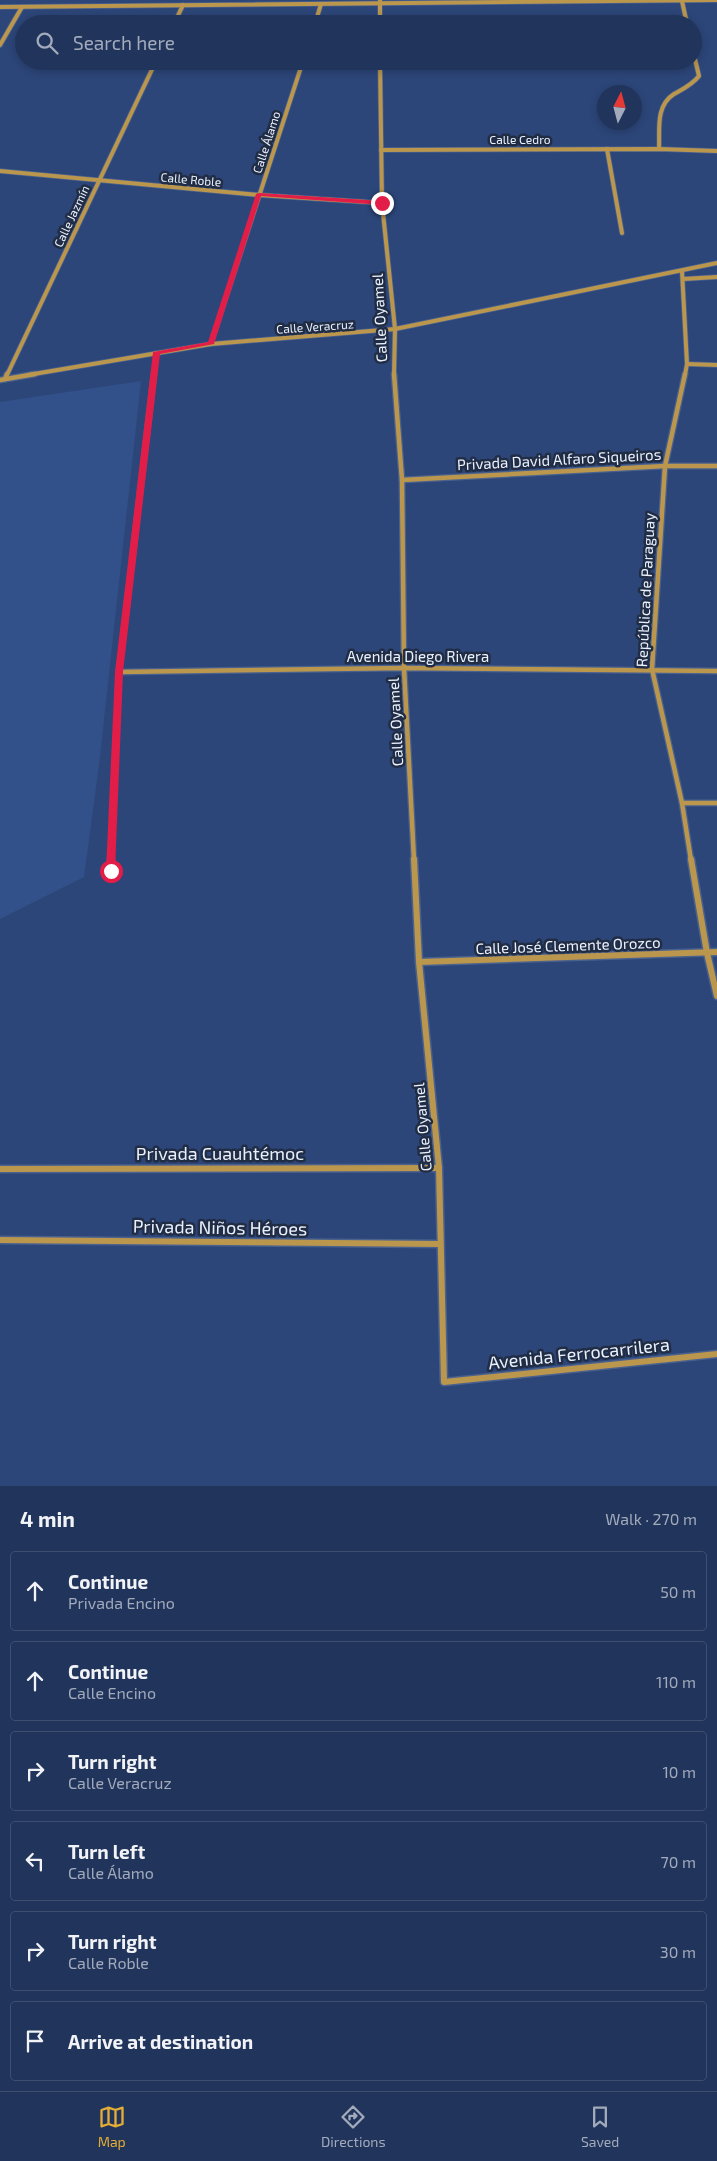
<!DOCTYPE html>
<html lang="en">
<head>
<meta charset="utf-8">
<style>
	:root { --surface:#21345b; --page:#2d3f64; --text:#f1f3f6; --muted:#a2aabb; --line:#3e4f71; --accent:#e4ad35 }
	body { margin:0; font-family:"Exo 2",sans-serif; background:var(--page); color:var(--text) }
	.compass { position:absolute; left:597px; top:85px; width:45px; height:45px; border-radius:50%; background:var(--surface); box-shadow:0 2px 8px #0003; rotate:6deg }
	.stop { position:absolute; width:15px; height:15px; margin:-11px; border:4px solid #e11d48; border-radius:50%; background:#fff }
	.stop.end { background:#e11d48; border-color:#fff; box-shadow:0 1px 5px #0008 }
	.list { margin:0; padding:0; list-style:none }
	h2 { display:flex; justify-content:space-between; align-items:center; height:65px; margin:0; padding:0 20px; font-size:21px }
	h2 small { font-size:16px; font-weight:400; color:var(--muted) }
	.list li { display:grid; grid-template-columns:32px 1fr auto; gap:15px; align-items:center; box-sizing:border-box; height:80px; margin:0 10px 10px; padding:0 10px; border:1px solid var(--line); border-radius:5px }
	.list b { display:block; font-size:19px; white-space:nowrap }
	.list p { margin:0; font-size:16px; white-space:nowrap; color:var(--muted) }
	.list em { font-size:16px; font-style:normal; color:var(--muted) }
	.icon { flex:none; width:28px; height:28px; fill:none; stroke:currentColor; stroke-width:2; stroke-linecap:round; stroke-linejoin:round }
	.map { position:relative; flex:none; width:717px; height:1486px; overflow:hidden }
	.search { position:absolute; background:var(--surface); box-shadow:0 2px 8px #0003; left:15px; right:15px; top:15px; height:55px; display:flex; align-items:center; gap:12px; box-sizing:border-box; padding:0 18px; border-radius:28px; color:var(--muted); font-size:19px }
	.sheet { height:605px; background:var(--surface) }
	nav { display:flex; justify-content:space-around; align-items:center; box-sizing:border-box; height:70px; border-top:1px solid var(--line); background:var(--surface); font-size:14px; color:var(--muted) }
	nav a { display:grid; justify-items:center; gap:2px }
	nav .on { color:var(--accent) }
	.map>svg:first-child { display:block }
	.built { fill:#32508a }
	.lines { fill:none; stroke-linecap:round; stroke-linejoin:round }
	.minor-far2-casing { stroke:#4a618e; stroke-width:5.5 }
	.minor-far1-casing { stroke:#4a618e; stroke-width:7 }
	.minor-casing { stroke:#4a618e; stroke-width:9 }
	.minor-far2 { stroke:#bb964d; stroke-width:4 }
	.minor-far1 { stroke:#bb964d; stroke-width:4.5 }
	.minor { stroke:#bb964d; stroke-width:6 }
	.route { fill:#e11d48 }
	.labels { text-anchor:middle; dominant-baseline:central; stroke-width:5; stroke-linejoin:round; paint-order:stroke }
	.far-street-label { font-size:12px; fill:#eaf1fe; stroke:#212d45 }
	.street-label { font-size:15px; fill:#eaf1fe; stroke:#212d45 }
	.near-street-label { font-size:18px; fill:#eaf1fe; stroke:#212d45 }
</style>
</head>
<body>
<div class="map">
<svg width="717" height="1486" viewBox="0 0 717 1486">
	<rect width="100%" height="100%" fill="#2c4679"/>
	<path class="built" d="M 141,381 L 99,765 L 84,877 L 0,919 L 0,402 Z"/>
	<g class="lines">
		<g class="minor-far2-casing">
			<g id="minor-far2">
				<path d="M 380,0 L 380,24"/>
				<path d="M 682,1 L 687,24"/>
				<path d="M 0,7 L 717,0"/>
				<path d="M 174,24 L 183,5"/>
				<path d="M 315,24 L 321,4"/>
				<path d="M 0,45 L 22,7"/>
				<path d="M 380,61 L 382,203 L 395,329 L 394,375"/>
				<path d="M 380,66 L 477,67"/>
				<path d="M 607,149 L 622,233"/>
				<path d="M 659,149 C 660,130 655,106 674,94 C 683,89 692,85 699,76 L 693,51"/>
				<path d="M 381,150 L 659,149 L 717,151"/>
				<path d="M 0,171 L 259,195 L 382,203"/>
				<path d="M 682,271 L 687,364 L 685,375"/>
				<path d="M 683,279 L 717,277"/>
				<path d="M 211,344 L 303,61"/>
				<path d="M 687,364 L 717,365"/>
				<path d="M 7,375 L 156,61"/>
				<path d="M 28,375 L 211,344 L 395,329 L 717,263"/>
				<path d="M 154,375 L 157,353"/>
			</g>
		</g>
		<g class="minor-far1-casing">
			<g id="minor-far1">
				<path d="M 394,374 L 402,480 L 404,668 L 414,860"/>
				<path d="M 685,374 L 665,466 L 652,669 L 682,803 L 691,860"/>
				<path d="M 5,379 L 7,374"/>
				<path d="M 0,380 L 35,374"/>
				<path d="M 402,480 L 665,466 L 717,466"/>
				<path d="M 119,672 L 404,668 L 717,671"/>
				<path d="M 682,803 L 717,803"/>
				<path d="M 111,860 L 119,672 L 154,374"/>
			</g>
		</g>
		<g class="minor-casing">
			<g id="minor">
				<path d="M 414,859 L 419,962 L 439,1168 L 444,1382 L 717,1354"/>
				<path d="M 691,859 L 707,953 L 717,996"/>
				<path d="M 111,871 L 111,859"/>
				<path d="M 419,962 L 717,952"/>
				<path d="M 0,1169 L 439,1168"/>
				<path d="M 0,1240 L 440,1244"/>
			</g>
		</g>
		<use href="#minor-far2" class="minor-far2"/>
		<use href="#minor-far1" class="minor-far1"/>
		<use href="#minor" class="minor"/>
	</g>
	<path class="route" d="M 259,193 L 382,201 L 385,203 L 382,205 L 261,196 L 214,344 L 160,354 L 123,672 L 115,871 L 111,875 L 106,871 L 115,672 L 153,352 L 208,342 L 256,194 Z"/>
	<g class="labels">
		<g class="far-street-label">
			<text x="520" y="139">Calle Cedro</text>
			<text transform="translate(266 142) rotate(-72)">Calle Álamo</text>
			<text transform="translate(191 179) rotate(5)">Calle Roble</text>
			<text transform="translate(71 216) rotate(-65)">Calle Jazmín</text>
			<text transform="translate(315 326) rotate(-4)">Calle Veracruz</text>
		</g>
		<g class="street-label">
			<text transform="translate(379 318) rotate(-93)">Calle Oyamel</text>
			<text transform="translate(559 459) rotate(-3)">Privada David Alfaro Siqueiros</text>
			<text transform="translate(645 590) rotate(-87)">República de Paraguay</text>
			<text x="418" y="656">Avenida Diego Rivera</text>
			<text transform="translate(395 722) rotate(-93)">Calle Oyamel</text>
			<text transform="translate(568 945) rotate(-2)">Calle José Clemente Orozco</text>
			<text transform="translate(422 1127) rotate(-95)">Calle Oyamel</text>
		</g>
		<g class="near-street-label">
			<text x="220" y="1153">Privada Cuauhtémoc</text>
			<text transform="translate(220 1227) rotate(1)">Privada Niños Héroes</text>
			<text transform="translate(579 1353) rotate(-6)">Avenida Ferrocarrilera</text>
		</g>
	</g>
</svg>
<svg class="compass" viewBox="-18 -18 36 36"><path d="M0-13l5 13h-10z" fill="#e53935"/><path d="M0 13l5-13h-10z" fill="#a2aabb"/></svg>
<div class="stop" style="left:111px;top:871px"></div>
<div class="stop end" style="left:382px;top:203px"></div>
<div class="search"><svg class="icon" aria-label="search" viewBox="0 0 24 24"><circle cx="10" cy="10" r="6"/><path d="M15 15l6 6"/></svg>Search here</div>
</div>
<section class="sheet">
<h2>4 min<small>Walk · 270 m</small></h2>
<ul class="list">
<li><svg class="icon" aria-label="ahead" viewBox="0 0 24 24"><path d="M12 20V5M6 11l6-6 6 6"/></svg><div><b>Continue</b><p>Privada Encino</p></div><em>50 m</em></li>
<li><svg class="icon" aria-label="ahead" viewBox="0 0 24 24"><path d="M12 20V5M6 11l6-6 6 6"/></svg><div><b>Continue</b><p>Calle Encino</p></div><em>110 m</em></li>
<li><svg class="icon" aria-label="right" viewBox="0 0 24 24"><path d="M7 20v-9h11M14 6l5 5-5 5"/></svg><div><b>Turn right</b><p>Calle Veracruz</p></div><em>10 m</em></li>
<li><svg class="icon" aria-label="left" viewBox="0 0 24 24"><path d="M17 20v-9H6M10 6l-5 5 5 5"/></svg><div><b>Turn left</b><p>Calle Álamo</p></div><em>70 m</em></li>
<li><svg class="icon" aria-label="right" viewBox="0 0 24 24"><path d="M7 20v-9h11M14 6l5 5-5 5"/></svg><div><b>Turn right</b><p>Calle Roble</p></div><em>30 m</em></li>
<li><svg class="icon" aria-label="arrive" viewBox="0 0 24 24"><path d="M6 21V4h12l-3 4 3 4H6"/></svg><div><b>Arrive at destination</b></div></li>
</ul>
</section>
<nav>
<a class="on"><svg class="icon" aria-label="map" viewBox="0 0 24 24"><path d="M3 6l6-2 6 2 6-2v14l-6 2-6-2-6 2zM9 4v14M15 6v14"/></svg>Map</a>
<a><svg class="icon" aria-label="directions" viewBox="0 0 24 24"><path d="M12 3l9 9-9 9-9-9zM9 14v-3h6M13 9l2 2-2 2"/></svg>Directions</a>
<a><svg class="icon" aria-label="saved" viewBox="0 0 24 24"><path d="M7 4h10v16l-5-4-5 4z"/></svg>Saved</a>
</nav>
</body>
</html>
